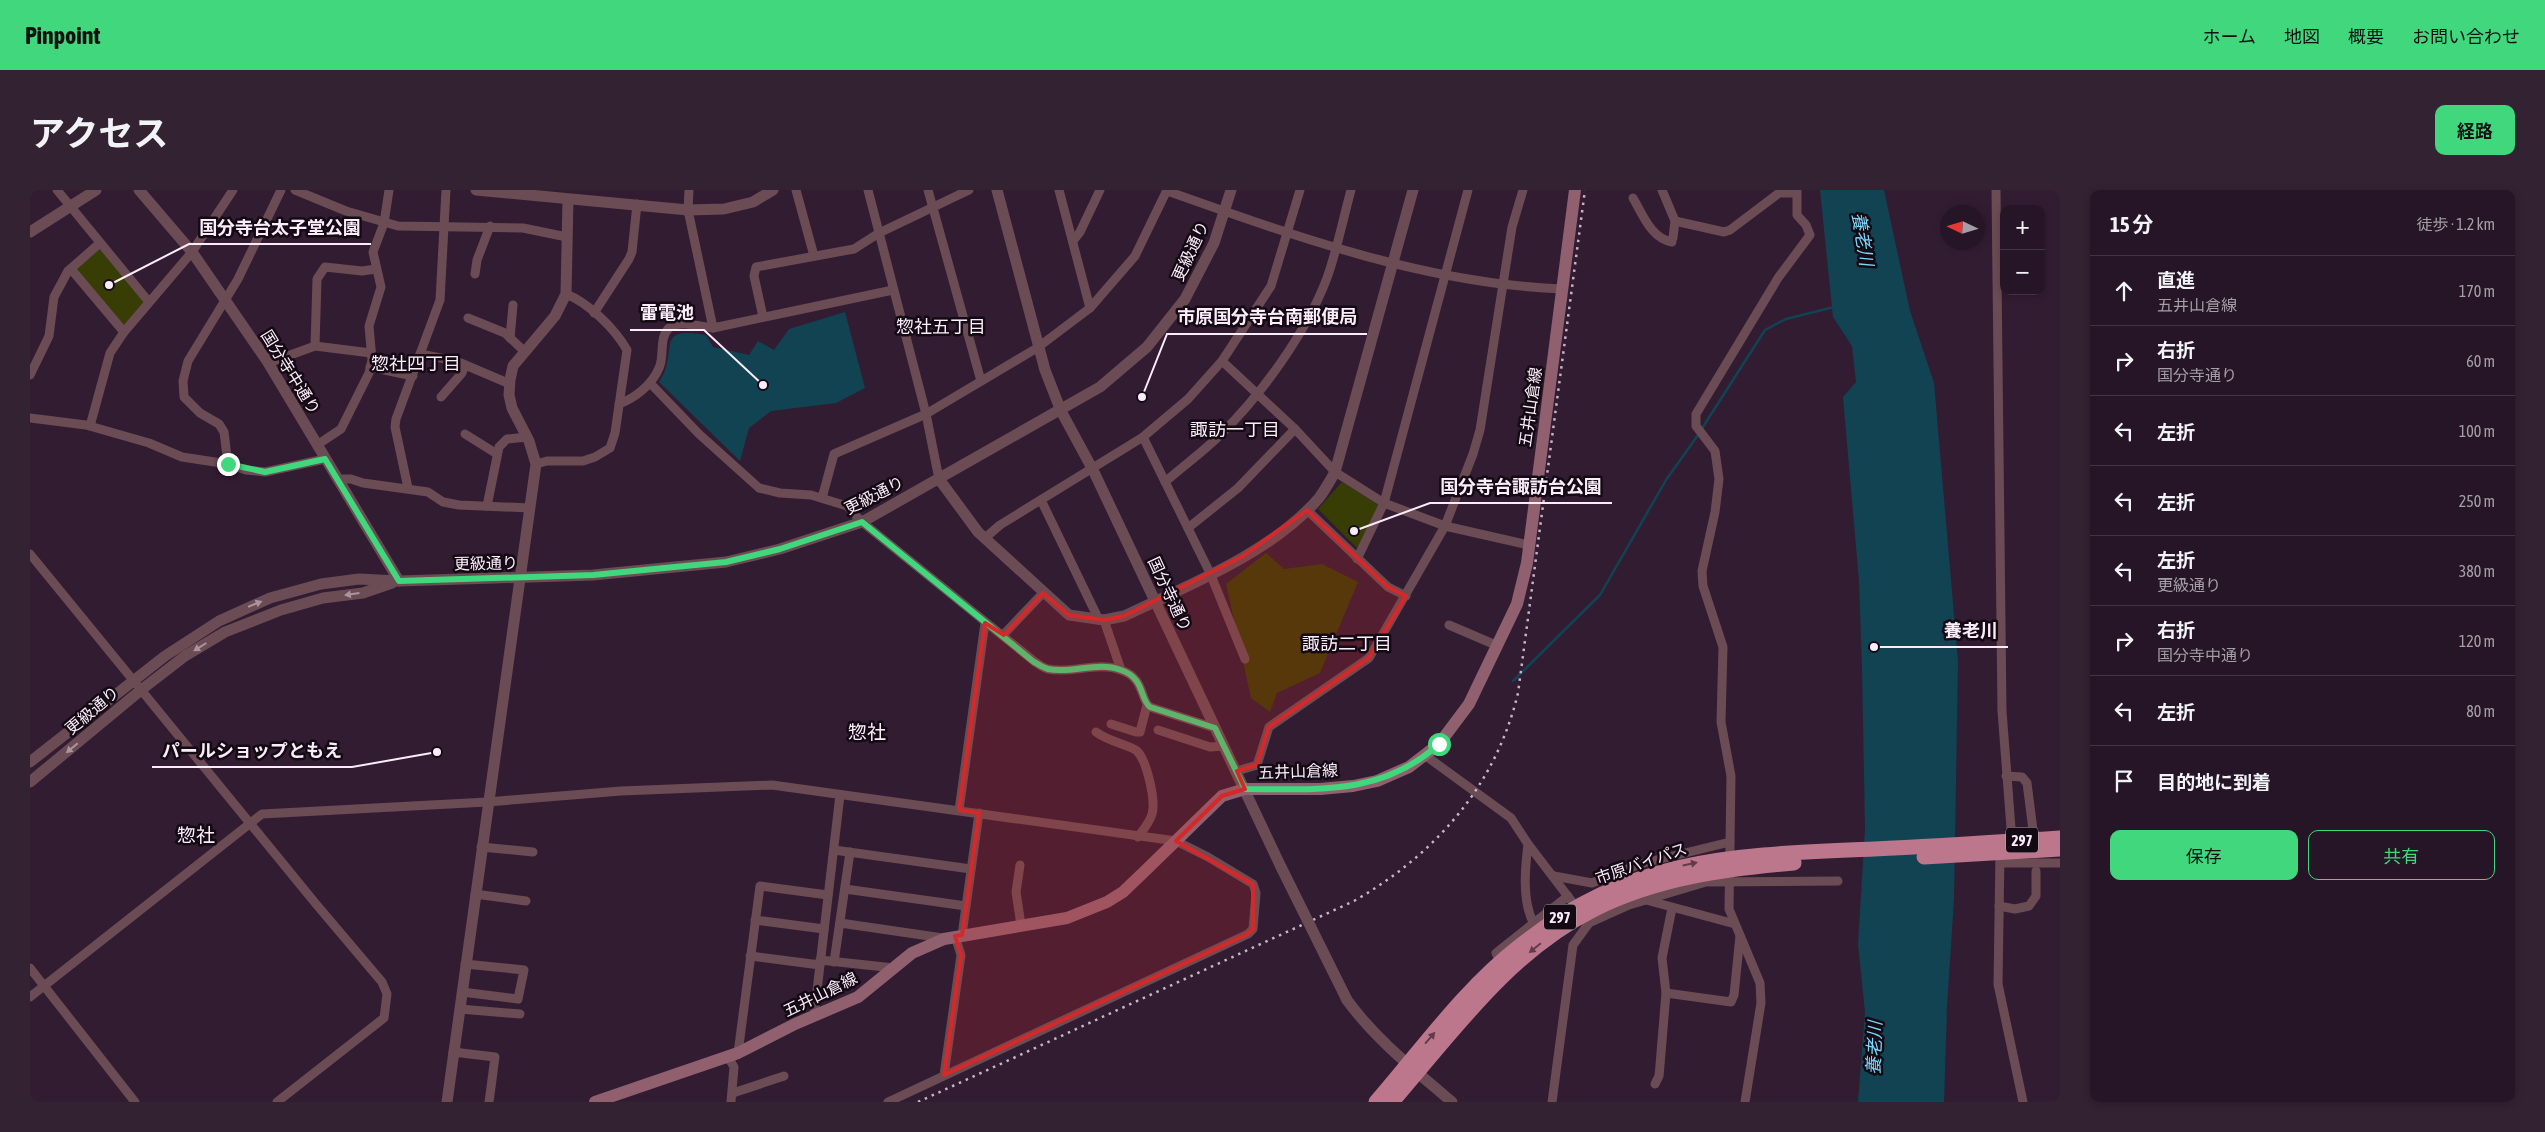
<!DOCTYPE html>
<html lang="ja">
<head>
<meta charset="utf-8">
<style>
	:root { --surface:#261526; --page:#322232; --text:#f1f3f6; --muted:#a49fa7; --line:#423443; --accent:#41d77c }
	body { margin:0; font-family:"Asap Condensed","Noto Sans JP",sans-serif; background:var(--page); color:var(--text) }
	.controls { position:absolute; right:15px; top:15px; display:grid; overflow:hidden; border-radius:10px; box-shadow:0 2px 8px #0003 }
	.controls button { width:45px; height:45px; display:grid; place-items:center; padding:0; border:0; border-bottom:1px solid var(--line); background:var(--surface); color:var(--text); font:25px sans-serif }
	.compass { position:absolute; left:1910px; top:15px; width:45px; height:45px; border-radius:50%; background:var(--surface); box-shadow:0 2px 8px #0003; rotate:274deg }
	.stop { position:absolute; width:15px; height:15px; margin:-11px; border:4px solid #41d77c; border-radius:50%; background:#fff }
	.stop.end { background:#41d77c; border-color:#fff; box-shadow:0 1px 5px #0008 }
	.list { margin:0; padding:0; list-style:none }
	h2 { display:flex; justify-content:space-between; align-items:center; height:65px; margin:0; padding:0 20px; font-size:21px }
	h2 small { font-size:16px; font-weight:400; color:var(--muted) }
	.list li { display:grid; grid-template-columns:32px 1fr auto; gap:15px; align-items:center; box-sizing:border-box; height:70px; padding:0 20px; border-top:1px solid var(--line) }
	.list b { display:block; font-size:19px; white-space:nowrap }
	.list p { margin:0; font-size:16px; white-space:nowrap; color:var(--muted) }
	.list em { font-size:16px; font-style:normal; color:var(--muted) }
	.actions { display:flex; gap:10px; padding:15px 20px }
	.actions a { flex:1; padding:11px 0; border:1px solid var(--accent); border-radius:10px; text-align:center; font-size:18px; color:var(--accent) }
	.actions .main { background:var(--accent); color:#111 }
	.icon { flex:none; width:28px; height:28px; fill:none; stroke:currentColor; stroke-width:2; stroke-linecap:round; stroke-linejoin:round }
	.map { position:relative; flex:none; width:2030px; height:912px; overflow:hidden; border-radius:10px }
	header { display:flex; align-items:center; gap:30px; box-sizing:border-box; height:70px; padding:0 25px; background:var(--accent); color:#111 }
	header strong { font-size:24px }
	nav { display:flex; gap:28px; margin-inline-start:auto; font-size:18px }
	.intro { display:flex; align-items:center; justify-content:space-between; box-sizing:border-box; height:120px; padding:0 30px }
	h1 { margin:0; font-size:35px }
	.button { padding:12px 22px; border-radius:10px; background:var(--accent); color:#111; font-size:18px; font-weight:700 }
	main { display:flex; gap:30px; padding:0 30px }
	aside { flex:1; background:var(--surface); border-radius:10px; box-shadow:0 2px 8px #0003 }
	.map>svg:first-child { display:block }
	.green { fill:#373d04 }
	.water { fill:#114353 }
	.lines { fill:none; stroke-linecap:round; stroke-linejoin:round }
	.stream { stroke:#114353; stroke-width:2.5 }
	.minor { stroke:#6b4c54; stroke-width:9 }
	.tertiary { stroke:#6b4c54; stroke-width:11 }
	.secondary { stroke:#91606f; stroke-width:12 }
	.trunk { stroke:#bc778c; stroke-width:15 }
	.rail { stroke:#c7b6c7; stroke-width:2.5; stroke-dasharray:2.5 5; stroke-linecap:butt }
	.tertiary-bridge { stroke:#6b4c54; stroke-width:11 }
	.oneway { fill:#ac949f }
	.oneway2 { fill:#603b4a }
	.route { stroke:#41d77c; stroke-width:6 }
	.marked { fill:#d62828; fill-opacity:0.2; stroke:#d62828; stroke-width:4; stroke-linejoin:round }
	.labels { text-anchor:middle; dominant-baseline:central; stroke-width:5; stroke-linejoin:round; paint-order:stroke }
	.shield { fill:#140a14; stroke:#b6a8b5; stroke-width:1 }
	.shield-label { font-size:15px; font-weight:bold; fill:#fbecfa }
	.street-label { font-size:16px; fill:#fbecfa; stroke:#140a14 }
	.water-label { font-size:18px; font-style:italic; fill:#7bd9fc; stroke:#140a14 }
	.neighbourhood-label { font-size:18px; fill:#fbecfa; stroke:#140a14 }
	.quarter-label { font-size:19px; fill:#fbecfa; stroke:#140a14 }
	.leader { fill:none; stroke:#fbecfa; stroke-width:2 }
	.callout-dot { fill:#fbecfa; stroke:#140a14; stroke-width:2 }
	.callout-label { font-size:18px; text-anchor:middle; font-weight:bold; fill:#fbecfa; stroke:#140a14; stroke-width:5; stroke-linejoin:round; paint-order:stroke }
</style>
</head>
<body>
<header>
<strong>Pinpoint</strong>
<nav><a>ホーム</a><a>地図</a><a>概要</a><a>お問い合わせ</a></nav>
</header>
<div class="intro"><h1>アクセス</h1><a class="button">経路</a></div>
<main>
<div class="map">
<svg width="2030" height="912" viewBox="0 0 2030 912">
	<rect width="100%" height="100%" fill="#321c32"/>
	<g class="green">
		<path d="M 70,59 L 114,111 L 114,114 L 93,137 L 45,80 Z"/>
		<path d="M 1312,292 L 1350,316 L 1331,362 L 1288,319 Z"/>
		<path d="M 1236,363 L 1254,379 L 1292,374 L 1328,392 L 1290,483 L 1247,503 L 1240,522 L 1221,508 L 1196,394 Z"/>
	</g>
	<g class="water">
		<path d="M 1790,0 L 1854,0 L 1880,121 L 1904,193 L 1928,471 L 1924,709 L 1917,817 L 1914,912 L 1828,912 L 1835,822 L 1828,754 L 1835,639 L 1832,478 L 1829,391 L 1813,207 L 1826,192 L 1822,156 L 1803,127 Z"/>
		<path d="M 815,122 L 835,198 L 806,213 L 741,221 L 719,238 L 710,271 L 629,192 C 650,162 622,135 676,145 L 683,157 L 719,165 L 728,151 L 744,160 L 759,139 Z"/>
	</g>
	<g class="lines">
		<g class="stream">
			<path d="M 1671,240 L 1735,140 L 1756,129 L 1804,117"/>
			<path d="M 1483,491 L 1570,405 L 1636,290 L 1668,245"/>
		</g>
		<g class="minor">
			<path d="M 27,0 L 119,112"/>
			<path d="M 265,0 L 316,21 L 368,36 L 493,38 L 537,47"/>
			<path d="M 659,0 L 658,20 L 683,138 L 863,100"/>
			<path d="M 766,0 L 784,66"/>
			<path d="M 838,0 L 896,224 L 909,289"/>
			<path d="M 898,0 L 951,191"/>
			<path d="M 1029,0 L 1060,118"/>
			<path d="M 1632,0 L 1645,31 L 1643,48"/>
			<path d="M 1966,0 L 1972,521 L 1982,651"/>
			<path d="M 1137,1 C 1264,46 1397,94 1533,99"/>
			<path d="M 1603,8 C 1613,25 1621,48 1642,52"/>
			<path d="M 1645,31 L 1694,42 L 1700,40 L 1749,3 L 1766,3"/>
			<path d="M 1043,51 L 1050,42 L 1070,0"/>
			<path d="M 41,79 L 94,142"/>
			<path d="M 445,84 L 447,70 L 460,36"/>
			<path d="M 564,123 L 599,69 L 602,62 L 607,14"/>
			<path d="M 733,127 L 724,86 L 726,77 L 824,59 L 849,43 L 939,0"/>
			<path d="M 438,128 L 475,143 L 495,162"/>
			<path d="M 480,148 L 483,115"/>
			<path d="M 285,156 L 287,89 L 295,77 L 332,81 L 346,79"/>
			<path d="M 390,164 L 426,171 L 480,194"/>
			<path d="M 1192,171 L 1265,239 L 1305,282 L 1354,313 L 1415,336 L 1499,355"/>
			<path d="M 238,173 L 285,156 L 341,163"/>
			<path d="M 340,177 L 383,186"/>
			<path d="M 0,185 L 19,146 L 24,107 L 38,81 L 70,53"/>
			<path d="M 620,193 L 669,244 L 729,298 L 750,303 L 781,305 L 817,316 L 832,332 L 1005,472 C 1008,474 1014,478 1018,479 C 1041,484 1068,471 1091,480 C 1115,488 1110,510 1120,517 L 1185,538"/>
			<path d="M 411,207 L 432,183 L 435,175"/>
			<path d="M 589,214 C 605,208 622,195 629,178 C 635,166 628,147 640,137 C 650,130 672,137 683,138"/>
			<path d="M 0,228 L 56,235 L 119,253 L 152,267 L 198,274 L 216,280 L 235,282 L 295,269"/>
			<path d="M 60,236 L 80,163 L 94,142 L 162,62 L 203,0"/>
			<path d="M 435,244 L 467,264"/>
			<path d="M 1113,247 L 1180,383 L 1215,469"/>
			<path d="M 287,255 L 311,239 L 339,183 L 342,170 L 339,136 L 351,97 L 343,62 L 354,33 L 359,0"/>
			<path d="M 198,274 L 194,242 L 189,234 L 170,223 L 154,207 L 153,191 L 158,171 L 208,89 L 251,0"/>
			<path d="M 506,274 L 517,271 L 553,271 L 565,267 L 580,258 L 585,243 L 597,160 C 585,139 559,113 536,104"/>
			<path d="M 308,289 L 321,289 L 333,293 L 398,302 L 413,312 L 429,315 L 500,318"/>
			<path d="M 1135,292 C 1153,276 1173,262 1190,245 C 1232,204 1276,143 1297,88 C 1307,60 1313,29 1321,0"/>
			<path d="M 378,298 L 365,237 L 366,229 L 410,110 L 416,0"/>
			<path d="M 792,308 L 804,264 L 896,224 L 1007,158 L 1060,118 L 1105,66 L 1137,0"/>
			<path d="M 1011,310 L 1069,430"/>
			<path d="M 457,316 L 469,257 L 477,249 L 497,247"/>
			<path d="M 1277,320 L 1358,397 L 1376,406"/>
			<path d="M 1158,338 L 1208,298 L 1265,239"/>
			<path d="M 955,348 L 970,335 L 1113,247 L 1158,209 L 1192,171 L 1241,96 L 1270,0"/>
			<path d="M 0,364 L 286,714 L 352,792 L 357,804 L 354,828 L 247,912"/>
			<path d="M 1327,369 L 1354,313 L 1438,0"/>
			<path d="M 1074,430 L 1091,480"/>
			<path d="M 1419,435 L 1468,456"/>
			<path d="M 973,445 L 1013,403"/>
			<path d="M 1081,534 L 1106,542 L 1110,542 L 1117,515"/>
			<path d="M 1128,540 L 1180,557 L 1194,556"/>
			<path d="M 1066,542 C 1077,551 1102,556 1107,561 C 1117,571 1126,611 1122,624 C 1120,632 1113,640 1108,647"/>
			<path d="M 1396,566 L 1481,628 L 1498,654 L 1546,717"/>
			<path d="M 1207,581 L 1227,575 L 1239,537 L 1339,468 L 1415,336 L 1443,264 L 1450,240 L 1482,37 L 1493,0"/>
			<path d="M 1976,586 L 1992,587 L 1997,593 L 2003,640"/>
			<path d="M 929,620 L 955,433"/>
			<path d="M 1498,654 C 1495,679 1492,710 1503,732"/>
			<path d="M 451,657 L 503,662"/>
			<path d="M 804,660 L 941,679"/>
			<path d="M 1970,663 L 1968,794 L 1993,912"/>
			<path d="M 1971,673 L 2030,673"/>
			<path d="M 990,675 L 986,702 L 991,735"/>
			<path d="M 1524,686 L 1562,693 L 1610,674 L 1700,652"/>
			<path d="M 815,699 L 936,716"/>
			<path d="M 445,704 L 496,711"/>
			<path d="M 1616,710 L 1705,734"/>
			<path d="M 1969,716 L 1985,719 L 1999,716 L 2006,706 L 2006,681"/>
			<path d="M 725,730 L 794,739"/>
			<path d="M 810,733 L 913,748"/>
			<path d="M 932,745 L 949,623"/>
			<path d="M 720,766 L 790,775"/>
			<path d="M 790,770 L 864,778"/>
			<path d="M 804,772 L 820,662"/>
			<path d="M 1470,772 L 1466,763 L 1538,706"/>
			<path d="M 0,778 L 105,912"/>
			<path d="M 432,802 L 488,809 L 494,780 L 435,774"/>
			<path d="M 1636,803 L 1701,812 L 1704,805 L 1710,746"/>
			<path d="M 0,807 L 232,624 L 457,612 L 591,601 L 742,595 L 1146,651 L 1178,667 L 1223,694 L 1226,703 L 1223,739 L 1218,744 L 858,912"/>
			<path d="M 430,819 L 490,824"/>
			<path d="M 784,826 L 810,605"/>
			<path d="M 423,862 L 465,867 L 459,912"/>
			<path d="M 708,863 L 730,696 L 798,705"/>
			<path d="M 698,867 L 704,877 L 701,912"/>
			<path d="M 914,885 L 931,765 L 925,746"/>
			<path d="M 1625,894 L 1629,886 L 1630,875 L 1636,803 L 1632,768 L 1642,718"/>
			<path d="M 703,903 L 754,886"/>
			<path d="M 1522,912 L 1543,755 L 1559,733 L 1599,715 L 1676,692 L 1808,691"/>
			<path d="M 1715,912 L 1731,813 L 1730,793 L 1699,719 L 1701,586 L 1691,532 L 1693,457 L 1673,396 L 1672,381 L 1685,322 L 1689,289 L 1685,261 L 1666,236 L 1666,224 L 1748,88 L 1780,45 L 1776,35 L 1767,25 L 1767,0"/>
		</g>
		<g class="tertiary">
			<path d="M 109,0 L 162,62 L 237,171 L 369,391"/>
			<path d="M 446,0 L 658,20 L 694,19 L 723,12 L 743,0"/>
			<path d="M 967,0 L 1015,180 L 1031,221 L 1063,280 L 1251,677"/>
			<path d="M 0,42 L 66,0"/>
			<path d="M 909,289 L 948,342 L 1039,425 L 1074,430 L 1094,426 C 1159,395 1241,363 1289,308 C 1295,300 1300,291 1305,282 L 1383,0"/>
			<path d="M 0,572 L 135,466 L 189,431 L 240,408 L 291,394 L 329,389 L 369,391 L 563,385 L 696,372 L 750,359 L 832,332 L 1070,197 L 1117,157 L 1155,109 L 1184,53 L 1201,0"/>
			<path d="M 0,592 L 111,500 L 155,466 L 195,442 L 251,420 L 293,408 L 333,403 L 362,393"/>
			<path d="M 1317,810 C 1346,850 1385,880 1422,912"/>
			<path d="M 417,912 L 506,274 L 499,251 L 482,218 L 479,205 L 480,190 L 483,176 L 525,126 L 536,104 L 538,9"/>
		</g>
		<path class="secondary" d="M 565,912 L 708,863 L 765,834 L 828,807 L 882,763 L 914,749 L 1037,728 L 1077,712 L 1093,702 L 1117,679 L 1192,606 L 1215,599 L 1290,599 L 1323,596 L 1347,591 L 1379,577 L 1409,554 L 1439,514 L 1487,414 L 1497,373 L 1545,0"/>
		<g class="trunk">
			<path d="M 1894,667 L 2030,659"/>
			<path d="M 1346,912 C 1392,859 1435,798 1491,755 C 1604,665 1707,665 1844,659 C 1906,656 1968,652 2030,648"/>
			<path d="M 1362,912 C 1422,843 1479,762 1563,720 C 1626,688 1695,679 1764,673"/>
		</g>
		<path class="rail" d="M 888,912 L 1324,711 C 1406,664 1466,595 1488,503 L 1555,0"/>
		<path class="tertiary-bridge" d="M 1251,677 L 1317,810"/>
	</g>
	<defs><path id="oneway-solid" d="M-6-.8H1V-3.2L6.5 0L1 3.2V.8H-6Z" transform="scale(1.25)"/></defs>
	<g class="oneway">
		<use href="#oneway-solid" transform="translate(322 404) rotate(172)"/>
		<use href="#oneway-solid" transform="translate(225 414) rotate(-22)"/>
		<use href="#oneway-solid" transform="translate(170 457) rotate(148)"/>
		<use href="#oneway-solid" transform="translate(42 558) rotate(140)"/>
	</g>
	<g class="oneway2">
		<use href="#oneway-solid" transform="translate(1660 674) rotate(-12)"/>
		<use href="#oneway-solid" transform="translate(1505 758) rotate(141)"/>
		<use href="#oneway-solid" transform="translate(1400 848) rotate(-49)"/>
	</g>
	<g class="lines">
		<path class="route" d="M 198,274 L 235,282 L 295,269 L 369,391 L 563,385 L 696,372 L 750,359 L 832,332 L 1004,472 C 1008,474 1014,478 1018,479 C 1041,484 1068,471 1091,480 C 1115,488 1110,510 1120,517 L 1185,538 L 1215,599 C 1286,599 1352,606 1409,554"/>
	</g>
	<path class="marked" d="M 1277,320 L 1358,397 L 1376,406 L 1339,468 L 1239,537 L 1227,575 L 1207,581 L 1215,599 L 1192,606 L 1146,651 L 1223,694 L 1223,739 L 1218,744 L 914,885 L 931,765 L 925,746 L 932,745 L 949,623 L 929,620 L 955,433 L 974,445 L 1013,403 L 1039,425 L 1074,430 L 1094,426 L 1213,366 Z"/>
	<g class="labels">
		<g class="shield">
			<rect x="1976" y="637.5" width="32" height="25" rx="4"/>
			<rect x="1514" y="714.5" width="32" height="25" rx="4"/>
		</g>
		<g class="shield-label">
			<text x="1992" y="650">297</text>
			<text x="1530" y="727">297</text>
		</g>
		<g class="street-label">
			<text transform="translate(1160 61) rotate(-65)">更級通り</text>
			<text transform="translate(261 182) rotate(58)">国分寺中通り</text>
			<text transform="translate(1500 217) rotate(-82)">五井山倉線</text>
			<text transform="translate(844 305) rotate(-27)">更級通り</text>
			<text transform="translate(456 373) rotate(-1)">更級通り</text>
			<text transform="translate(1140 404) rotate(65)">国分寺通り</text>
			<text transform="translate(62 520) rotate(-40)">更級通り</text>
			<text transform="translate(1268 581) rotate(-2)">五井山倉線</text>
			<text transform="translate(1611 673) rotate(-19)">市原バイパス</text>
			<text transform="translate(790 804) rotate(-26)">五井山倉線</text>
		</g>
		<g class="water-label">
			<text transform="translate(1833 49) rotate(81)">養老川</text>
			<text transform="translate(1844 858) rotate(-88)">養老川</text>
		</g>
		<g class="neighbourhood-label">
			<text x="911" y="136">惣社五丁目</text>
			<text x="386" y="173">惣社四丁目</text>
			<text x="1205" y="239">諏訪一丁目</text>
			<text x="1317" y="453">諏訪二丁目</text>
		</g>
		<g class="quarter-label">
			<text x="837" y="542">惣社</text>
			<text x="166" y="645">惣社</text>
		</g>
	</g>
	<path class="leader" d="M79 95L159 54H341M733 195L674 140H600M1112 207L1137 144H1337M1324 341L1400 313H1582M1844 457L1904 457H1978M407 562L322 577H122"/>
	<g class="callout-dot">
		<circle cx="79" cy="95" r="5"/>
		<circle cx="733" cy="195" r="5"/>
		<circle cx="1112" cy="207" r="5"/>
		<circle cx="1324" cy="341" r="5"/>
		<circle cx="1844" cy="457" r="5"/>
		<circle cx="407" cy="562" r="5"/>
	</g>
	<g class="callout-label">
		<text x="250" y="44">国分寺台太子堂公園</text>
		<text x="637" y="129">雷電池</text>
		<text x="1237" y="133">市原国分寺台南郵便局</text>
		<text x="1491" y="303">国分寺台諏訪台公園</text>
		<text x="1941" y="447">養老川</text>
		<text x="222" y="567">パールショップともえ</text>
	</g>
</svg>
<div class="controls">
<button>+</button>
<button>−</button>
</div>
<svg class="compass" viewBox="-18 -18 36 36"><path d="M0-13l5 13h-10z" fill="#e53935"/><path d="M0 13l5-13h-10z" fill="#a49fa7"/></svg>
<div class="stop" style="left:1409px;top:554px"></div>
<div class="stop end" style="left:198px;top:274px"></div>
</div>
<aside>
<h2>15 分<small>徒歩 · 1.2 km</small></h2>
<ul class="list">
<li><svg class="icon" aria-label="ahead" viewBox="0 0 24 24"><path d="M12 20V5M6 11l6-6 6 6"/></svg><div><b>直進</b><p>五井山倉線</p></div><em>170 m</em></li>
<li><svg class="icon" aria-label="right" viewBox="0 0 24 24"><path d="M7 20v-9h11M14 6l5 5-5 5"/></svg><div><b>右折</b><p>国分寺通り</p></div><em>60 m</em></li>
<li><svg class="icon" aria-label="left" viewBox="0 0 24 24"><path d="M17 20v-9H6M10 6l-5 5 5 5"/></svg><div><b>左折</b></div><em>100 m</em></li>
<li><svg class="icon" aria-label="left" viewBox="0 0 24 24"><path d="M17 20v-9H6M10 6l-5 5 5 5"/></svg><div><b>左折</b></div><em>250 m</em></li>
<li><svg class="icon" aria-label="left" viewBox="0 0 24 24"><path d="M17 20v-9H6M10 6l-5 5 5 5"/></svg><div><b>左折</b><p>更級通り</p></div><em>380 m</em></li>
<li><svg class="icon" aria-label="right" viewBox="0 0 24 24"><path d="M7 20v-9h11M14 6l5 5-5 5"/></svg><div><b>右折</b><p>国分寺中通り</p></div><em>120 m</em></li>
<li><svg class="icon" aria-label="left" viewBox="0 0 24 24"><path d="M17 20v-9H6M10 6l-5 5 5 5"/></svg><div><b>左折</b></div><em>80 m</em></li>
<li><svg class="icon" aria-label="arrive" viewBox="0 0 24 24"><path d="M6 21V4h12l-3 4 3 4H6"/></svg><div><b>目的地に到着</b></div></li>
</ul>
<div class="actions"><a class="main">保存</a><a>共有</a></div>
</aside>
</main>
</body>
</html>
